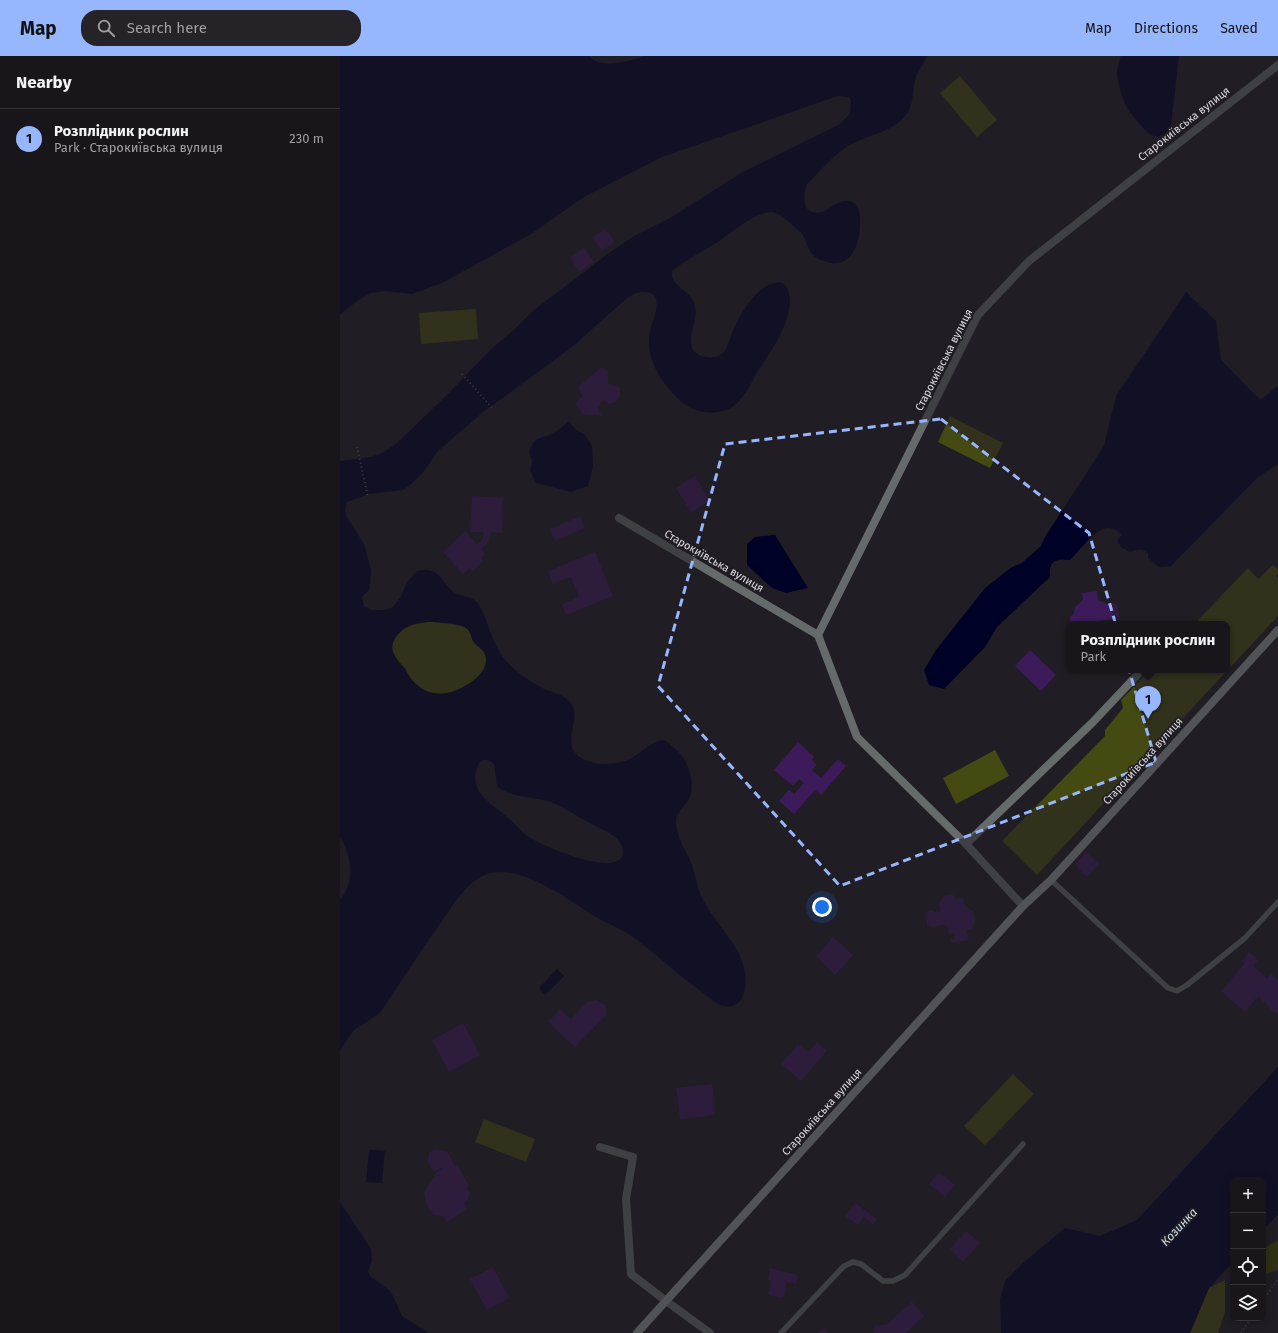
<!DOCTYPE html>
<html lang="en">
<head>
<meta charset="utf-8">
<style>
	:root { --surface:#18161b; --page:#252328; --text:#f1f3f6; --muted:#9f9fa3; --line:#36353a; --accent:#96b6fd }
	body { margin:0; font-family:"Fira Sans",sans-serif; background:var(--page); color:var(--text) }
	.controls { position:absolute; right:12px; bottom:12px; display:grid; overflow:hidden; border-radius:8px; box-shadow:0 2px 10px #0003 }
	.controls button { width:36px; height:36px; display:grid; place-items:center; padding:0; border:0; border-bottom:1px solid var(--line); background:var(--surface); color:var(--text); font:20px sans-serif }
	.you { position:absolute; left:482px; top:851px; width:14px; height:14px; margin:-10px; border:3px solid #fff; border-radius:50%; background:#1a73e8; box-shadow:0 0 0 6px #1a73e833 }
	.badge { display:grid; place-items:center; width:26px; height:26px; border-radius:50%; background:var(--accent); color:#111; font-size:13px; font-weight:700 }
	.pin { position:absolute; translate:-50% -33px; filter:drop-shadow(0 1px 2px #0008) }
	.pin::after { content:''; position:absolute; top:21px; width:14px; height:12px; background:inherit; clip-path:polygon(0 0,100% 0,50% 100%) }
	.popup { position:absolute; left:726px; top:565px; width:164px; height:52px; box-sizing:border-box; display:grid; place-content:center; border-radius:8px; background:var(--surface); filter:drop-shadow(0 1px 3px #0005); font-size:13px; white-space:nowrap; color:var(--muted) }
	.popup b { font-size:15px; color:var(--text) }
	.popup::after { content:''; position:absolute; left:50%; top:100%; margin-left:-8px; border:8px solid transparent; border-top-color:var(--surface) }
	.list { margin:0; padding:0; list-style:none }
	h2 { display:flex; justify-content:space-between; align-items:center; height:52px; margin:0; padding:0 16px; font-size:17px }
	h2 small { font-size:13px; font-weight:400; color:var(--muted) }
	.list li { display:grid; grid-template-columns:26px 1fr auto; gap:12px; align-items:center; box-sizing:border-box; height:60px; padding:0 16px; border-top:1px solid var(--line) }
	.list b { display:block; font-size:15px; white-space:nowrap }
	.list p { margin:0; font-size:13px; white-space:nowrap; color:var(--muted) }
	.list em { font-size:13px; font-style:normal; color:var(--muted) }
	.icon { flex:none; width:22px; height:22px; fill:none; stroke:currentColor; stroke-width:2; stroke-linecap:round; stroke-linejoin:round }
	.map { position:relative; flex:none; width:938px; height:1277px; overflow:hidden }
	header { display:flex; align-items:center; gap:24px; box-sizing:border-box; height:56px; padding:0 20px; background:var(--accent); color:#111 }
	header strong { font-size:19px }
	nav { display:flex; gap:22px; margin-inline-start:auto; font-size:14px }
	.search { width:280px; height:36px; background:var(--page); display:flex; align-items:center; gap:10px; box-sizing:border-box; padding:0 14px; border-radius:16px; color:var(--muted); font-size:15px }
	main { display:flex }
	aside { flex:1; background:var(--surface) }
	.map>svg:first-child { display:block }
	.green { fill:#454a12 }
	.forest { fill:#444800 }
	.water { fill:#000126; fill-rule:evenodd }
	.building { fill:#3d1b5a }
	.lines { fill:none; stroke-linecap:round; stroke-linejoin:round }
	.path { stroke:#605d63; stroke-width:2; stroke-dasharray:1 3; stroke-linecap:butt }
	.lane { stroke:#656a6a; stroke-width:5.5 }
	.street { stroke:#656a6a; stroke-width:8 }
	.secondary { stroke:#8d9595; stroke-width:8 }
	.marked { fill:none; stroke:#96b6fd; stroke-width:3; stroke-dasharray:8 5; stroke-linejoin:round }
	.labels { text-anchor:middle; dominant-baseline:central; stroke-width:3.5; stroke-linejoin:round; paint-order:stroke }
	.street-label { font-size:11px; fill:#dddbe0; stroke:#201d24 }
	.water-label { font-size:12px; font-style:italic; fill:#d1deef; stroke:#201d24 }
</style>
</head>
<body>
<header>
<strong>Map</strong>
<div class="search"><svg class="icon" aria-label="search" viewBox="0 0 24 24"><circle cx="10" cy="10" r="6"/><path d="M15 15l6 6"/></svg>Search here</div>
<nav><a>Map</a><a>Directions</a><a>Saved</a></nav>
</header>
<main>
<aside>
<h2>Nearby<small></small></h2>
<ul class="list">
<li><span class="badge">1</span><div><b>Розплідник рослин</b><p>Park · Старокиївська вулиця</p></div><em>230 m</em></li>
</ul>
</aside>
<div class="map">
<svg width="938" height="1277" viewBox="0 0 938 1277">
	<rect width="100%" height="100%" fill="#201d24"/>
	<g class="green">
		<path d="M 620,20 L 657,64 L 637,81 L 600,37 Z"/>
		<path d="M 136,253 L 138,283 L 81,288 L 79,257 Z"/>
		<path d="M 610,360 L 663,387 L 650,412 L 598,386 Z"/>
		<path d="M 933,509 L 938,513 L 938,518 L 936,520 L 938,522 L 938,560 L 697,819 L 662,785 L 765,680 L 765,674 L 783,652 L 781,644 L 810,614 L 887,614 L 887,568 L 854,568 L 908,512 L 918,523 Z"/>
		<path d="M 87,566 C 96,566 120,568 126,572 C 132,576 131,583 135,588 C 138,591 142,593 144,596 C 152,612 135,625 123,631 C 108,640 89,641 76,628 C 71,624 68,618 65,613 C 61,608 55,602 53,596 C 51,590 53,585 56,581 C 65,569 74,568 87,566 Z"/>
		<path d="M 655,694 L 669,720 L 616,748 L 603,722 Z"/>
		<path d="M 673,1018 L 694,1038 L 645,1089 L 624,1070 Z"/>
		<path d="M 144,1063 L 195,1083 L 186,1106 L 135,1086 Z"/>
		<path d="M 885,1224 L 885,1256 L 878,1277 L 850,1277 L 869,1232 Z"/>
	</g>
	<path class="forest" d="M 938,1184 L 938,1215 L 936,1214 L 923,1220 L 923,1193 Z"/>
	<g class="water">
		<path d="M 0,0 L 249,0 C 261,14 289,5 305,0 L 588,0 C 583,8 578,15 575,24 C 572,36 574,49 566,59 C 551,78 524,79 505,92 C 491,102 479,116 467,128 C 462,140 462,161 482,156 C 488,154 493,149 498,147 C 516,140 521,153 520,168 C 520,188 511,213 487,206 C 482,205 477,203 473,199 C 466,192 467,180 458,174 C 451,168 440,156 431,156 C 415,157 393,175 381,184 C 365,194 347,203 332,215 C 330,228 346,233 352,243 C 364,261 341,285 356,297 C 363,303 378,303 384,296 C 388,291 390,282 392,277 C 399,260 414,234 431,228 C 435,227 439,225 443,227 C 448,231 449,237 450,243 C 450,268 434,290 422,309 C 413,322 407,339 395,349 C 390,353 384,355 378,356 C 350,360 335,342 320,321 C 314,311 309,299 309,287 C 309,283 309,279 310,275 C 312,265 324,243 310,237 C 301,234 295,237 287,242 L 232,291 L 142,357 L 98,395 L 82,418 L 71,428 L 63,434 L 29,438 L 7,446 L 5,454 L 7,461 L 24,488 L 31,514 L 30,529 L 29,534 L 22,541 L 24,550 L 32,554 L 45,554 L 53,551 L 60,542 L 68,525 L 77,515 C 98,511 99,521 111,534 C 119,542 132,538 139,549 C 143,555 145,562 148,569 C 152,582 158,596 167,606 C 177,617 191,626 204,633 C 214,637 226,639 232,649 C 242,665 217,691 245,704 C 258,710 279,709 292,702 C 302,696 315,682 326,685 C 332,690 338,695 343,701 C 350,712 356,732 348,745 C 343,752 335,758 336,767 C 337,782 345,793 351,806 C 354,813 355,821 357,828 C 366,867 415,892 404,937 C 402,946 394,952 384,950 C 376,948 369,941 362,936 C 344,923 328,909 311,895 C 303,889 295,882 287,877 C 277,871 266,867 256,861 C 228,844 177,803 142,820 C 124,830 113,849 102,865 C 81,894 62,924 42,954 L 37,959 L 14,974 L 0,994 L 0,844 C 16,824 12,802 0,781 L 0,405 C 24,402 37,403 57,387 L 110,336 L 151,293 L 174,274 L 194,254 L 269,197 L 294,180 L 332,161 L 401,117 L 500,68 L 510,58 L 511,45 L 509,41 L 498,40 L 322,101 L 244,141 L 191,178 L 102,227 L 72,238 L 46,235 L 31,237 L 20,243 L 0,258 ZM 87,566 C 97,566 119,567 126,572 C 131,575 131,581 133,585 C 136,589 141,592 144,596 C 152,612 135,625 123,631 C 108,640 89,641 76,628 C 71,624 68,618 65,613 C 61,608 55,602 53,596 C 51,591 53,585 56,581 C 64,569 74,568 87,566 ZM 143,704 L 148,704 L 154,708 L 157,730 C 172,743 193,740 211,746 C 224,751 235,759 246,765 C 256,771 266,774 275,781 C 280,785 283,791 283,797 C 280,824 200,789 189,781 C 180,776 175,767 167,761 C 154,749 131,738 136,716 C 137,710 138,707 143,704 Z"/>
		<path d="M 781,0 L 839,0 L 831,70 C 820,90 808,78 798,66 C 792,59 786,52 783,43 C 780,35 778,26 777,18 C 777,12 779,6 781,0 Z"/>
		<path d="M 846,236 L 876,265 L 881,304 L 920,344 L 938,330 L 938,408 L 918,421 L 831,510 L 819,511 L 808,502 L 808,497 C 802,492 797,493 790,496 L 781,491 L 777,484 L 782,479 C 778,475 774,472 768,472 C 757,471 738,496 730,504 C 716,502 708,505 710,521 L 657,571 L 645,591 L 604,633 L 589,629 L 584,614 L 596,594 L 645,532 L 672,511 L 682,507 L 701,490 L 705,481 L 764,390 L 776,340 Z"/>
		<path d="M 229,365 L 235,373 L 245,379 L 252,390 L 253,411 L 248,430 L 231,436 L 196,427 L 190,414 L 192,405 L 189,396 C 196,379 199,384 213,377 C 219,374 224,369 229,365 Z"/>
		<path d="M 435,479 L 468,532 L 446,537 L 432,532 L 407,509 L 407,488 L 415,481 Z"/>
		<path d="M 217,913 L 224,920 L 205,939 L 199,932 Z"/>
		<path d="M 938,1011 L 938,1158 L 923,1174 L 923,1124 L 893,1124 L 893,1206 L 869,1232 L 850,1277 L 661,1277 L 660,1243 L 665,1225 L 684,1206 L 725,1172 L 760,1180 L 797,1164 Z"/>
		<path d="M 29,1094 L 45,1095 L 42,1127 L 26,1126 Z"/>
		<path d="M 0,1146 L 31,1193 L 32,1205 L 28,1215 L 30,1220 L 49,1234 L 53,1240 L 62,1260 L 89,1277 L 0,1277 Z"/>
	</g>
	<g class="building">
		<path d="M 265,173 L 275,186 L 262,195 L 252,182 Z"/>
		<path d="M 245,192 L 254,206 L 239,216 L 230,201 Z"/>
		<path d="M 262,311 L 268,316 L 268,327 L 280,332 L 280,340 L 276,346 L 269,348 L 263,344 L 258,352 L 262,360 L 243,358 L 235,347 L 243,340 L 238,331 Z"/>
		<path d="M 355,420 L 370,445 L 351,456 L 336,432 Z"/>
		<path d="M 132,440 L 163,442 L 162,477 L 151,476 L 147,488 L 141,494 L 145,498 L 141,502 L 143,505 L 132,516 L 130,512 L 123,518 L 103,496 L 125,475 L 137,488 L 142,484 L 144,476 L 130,476 Z"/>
		<path d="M 240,460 L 245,472 L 215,485 L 210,473 Z"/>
		<path d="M 255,496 L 273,540 L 226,559 L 222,548 L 239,541 L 231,521 L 213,528 L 208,515 Z"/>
		<path d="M 757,535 L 758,544 L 767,548 L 777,547 L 780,562 L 759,565 L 759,568 L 730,568 L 730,561 L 734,557 L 735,551 L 743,544 L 742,537 Z"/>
		<path d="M 690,594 L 716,619 L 701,635 L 675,610 Z"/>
		<path d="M 458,686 L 474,701 L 472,704 L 477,709 L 472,714 L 481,722 L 498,703 L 506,710 L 481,739 L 475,734 L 454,758 L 439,745 L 449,734 L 454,738 L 464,727 L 459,723 L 453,730 L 434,714 Z"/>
		<path d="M 746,796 L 759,808 L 747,821 L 735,809 Z"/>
		<path d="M 612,838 L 616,843 L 623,842 L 625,850 L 633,855 L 635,863 L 633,872 L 627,874 L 629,884 L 611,887 L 611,883 L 615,883 L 614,877 L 609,878 L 607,869 L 601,869 L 593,871 L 587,869 L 586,857 L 591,854 L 595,856 L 601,855 L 599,848 L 601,844 L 605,839 Z"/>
		<path d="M 493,881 L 513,899 L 495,919 L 476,900 Z"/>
		<path d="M 909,896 L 918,904 L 913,910 L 927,922 L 931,917 L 938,924 L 938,956 L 936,958 L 918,940 L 905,956 L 881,935 L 905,907 L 902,905 Z"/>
		<path d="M 256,944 L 266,950 L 266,959 L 235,991 L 208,966 L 220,953 L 231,963 L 247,946 Z"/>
		<path d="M 123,967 L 140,999 L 109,1016 L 92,984 Z"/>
		<path d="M 477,986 L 487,995 L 461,1025 L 441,1008 L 458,988 L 468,996 Z"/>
		<path d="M 372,1028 L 375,1059 L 340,1063 L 336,1032 Z"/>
		<path d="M 94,1093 L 107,1095 L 115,1110 L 117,1109 L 129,1130 L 126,1132 L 130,1136 L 128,1144 L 124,1147 L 127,1153 L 107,1166 L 103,1160 L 94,1159 L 87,1150 L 84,1137 L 96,1117 L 102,1113 L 101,1112 L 94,1116 L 88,1106 L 89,1097 Z"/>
		<path d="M 599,1116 L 615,1129 L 605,1141 L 589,1128 Z"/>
		<path d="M 515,1147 L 537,1163 L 533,1168 L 523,1161 L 518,1169 L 505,1160 Z"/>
		<path d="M 626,1175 L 640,1187 L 623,1206 L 610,1193 Z"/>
		<path d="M 153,1211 L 169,1242 L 147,1254 L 130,1223 Z"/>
		<path d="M 430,1212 L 458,1219 L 456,1228 L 447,1226 L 443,1242 L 428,1239 L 431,1225 L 428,1224 Z"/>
		<path d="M 572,1246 L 584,1260 L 568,1275 L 567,1277 L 533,1277 L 535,1270 L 547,1268 Z"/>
		<path d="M 485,1272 L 488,1277 L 478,1277 Z"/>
	</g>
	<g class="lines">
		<g class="path">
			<path d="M 122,318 L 154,354"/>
			<path d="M 17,391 L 28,441"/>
			<path d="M 923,1245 L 938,1223"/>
			<path d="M 901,1277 L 911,1262"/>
		</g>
		<g class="lane">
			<path d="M 711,824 L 828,932 L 837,935 L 847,929 L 905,882 L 938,846"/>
			<path d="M 441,1277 L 504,1210 L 513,1206 L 521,1208 L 543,1225 L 553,1225 L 565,1219 L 683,1088"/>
		</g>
		<g class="street">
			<path d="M 279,462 L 478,579 L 517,681 L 626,788 L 683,850"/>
			<path d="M 478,579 L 638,259 L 689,205 L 938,9"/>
			<path d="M 626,788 L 752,667 L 802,614"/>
			<path d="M 260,1091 L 293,1101 L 286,1143 L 291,1218 L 326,1245 L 370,1277"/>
		</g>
		<path class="secondary" d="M 297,1277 L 683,850 L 711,824 L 938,574"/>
	</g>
	<path d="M0 0H938V1277H0ZM 601,363 L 749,477 L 816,706 L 500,830 L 318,630 L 385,388 Z" fill="#201d24" fill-opacity=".55" fill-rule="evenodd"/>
	<path class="marked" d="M 601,363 L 749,477 L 816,706 L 500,830 L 318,630 L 385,388 Z"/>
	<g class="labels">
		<g class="street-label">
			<text transform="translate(844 68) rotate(-38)">Старокиївська вулиця</text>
			<text transform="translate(604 304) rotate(-63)">Старокиївська вулиця</text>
			<text transform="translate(374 505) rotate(30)">Старокиївська вулиця</text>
			<text transform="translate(803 705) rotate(-48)">Старокиївська вулиця</text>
			<text transform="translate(482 1056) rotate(-48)">Старокиївська вулиця</text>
		</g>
		<g class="water-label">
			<text transform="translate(839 1171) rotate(-47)">Козинка</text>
		</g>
	</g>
</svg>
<div class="controls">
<button>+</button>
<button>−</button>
<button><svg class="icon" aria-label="locate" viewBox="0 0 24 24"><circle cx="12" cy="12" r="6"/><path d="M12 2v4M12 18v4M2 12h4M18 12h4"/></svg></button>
<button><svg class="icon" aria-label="layers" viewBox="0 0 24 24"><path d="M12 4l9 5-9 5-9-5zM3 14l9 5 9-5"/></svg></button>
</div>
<div class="you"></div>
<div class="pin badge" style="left:808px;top:663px">1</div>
<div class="popup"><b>Розплідник рослин</b>Park</div>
</div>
</main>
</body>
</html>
